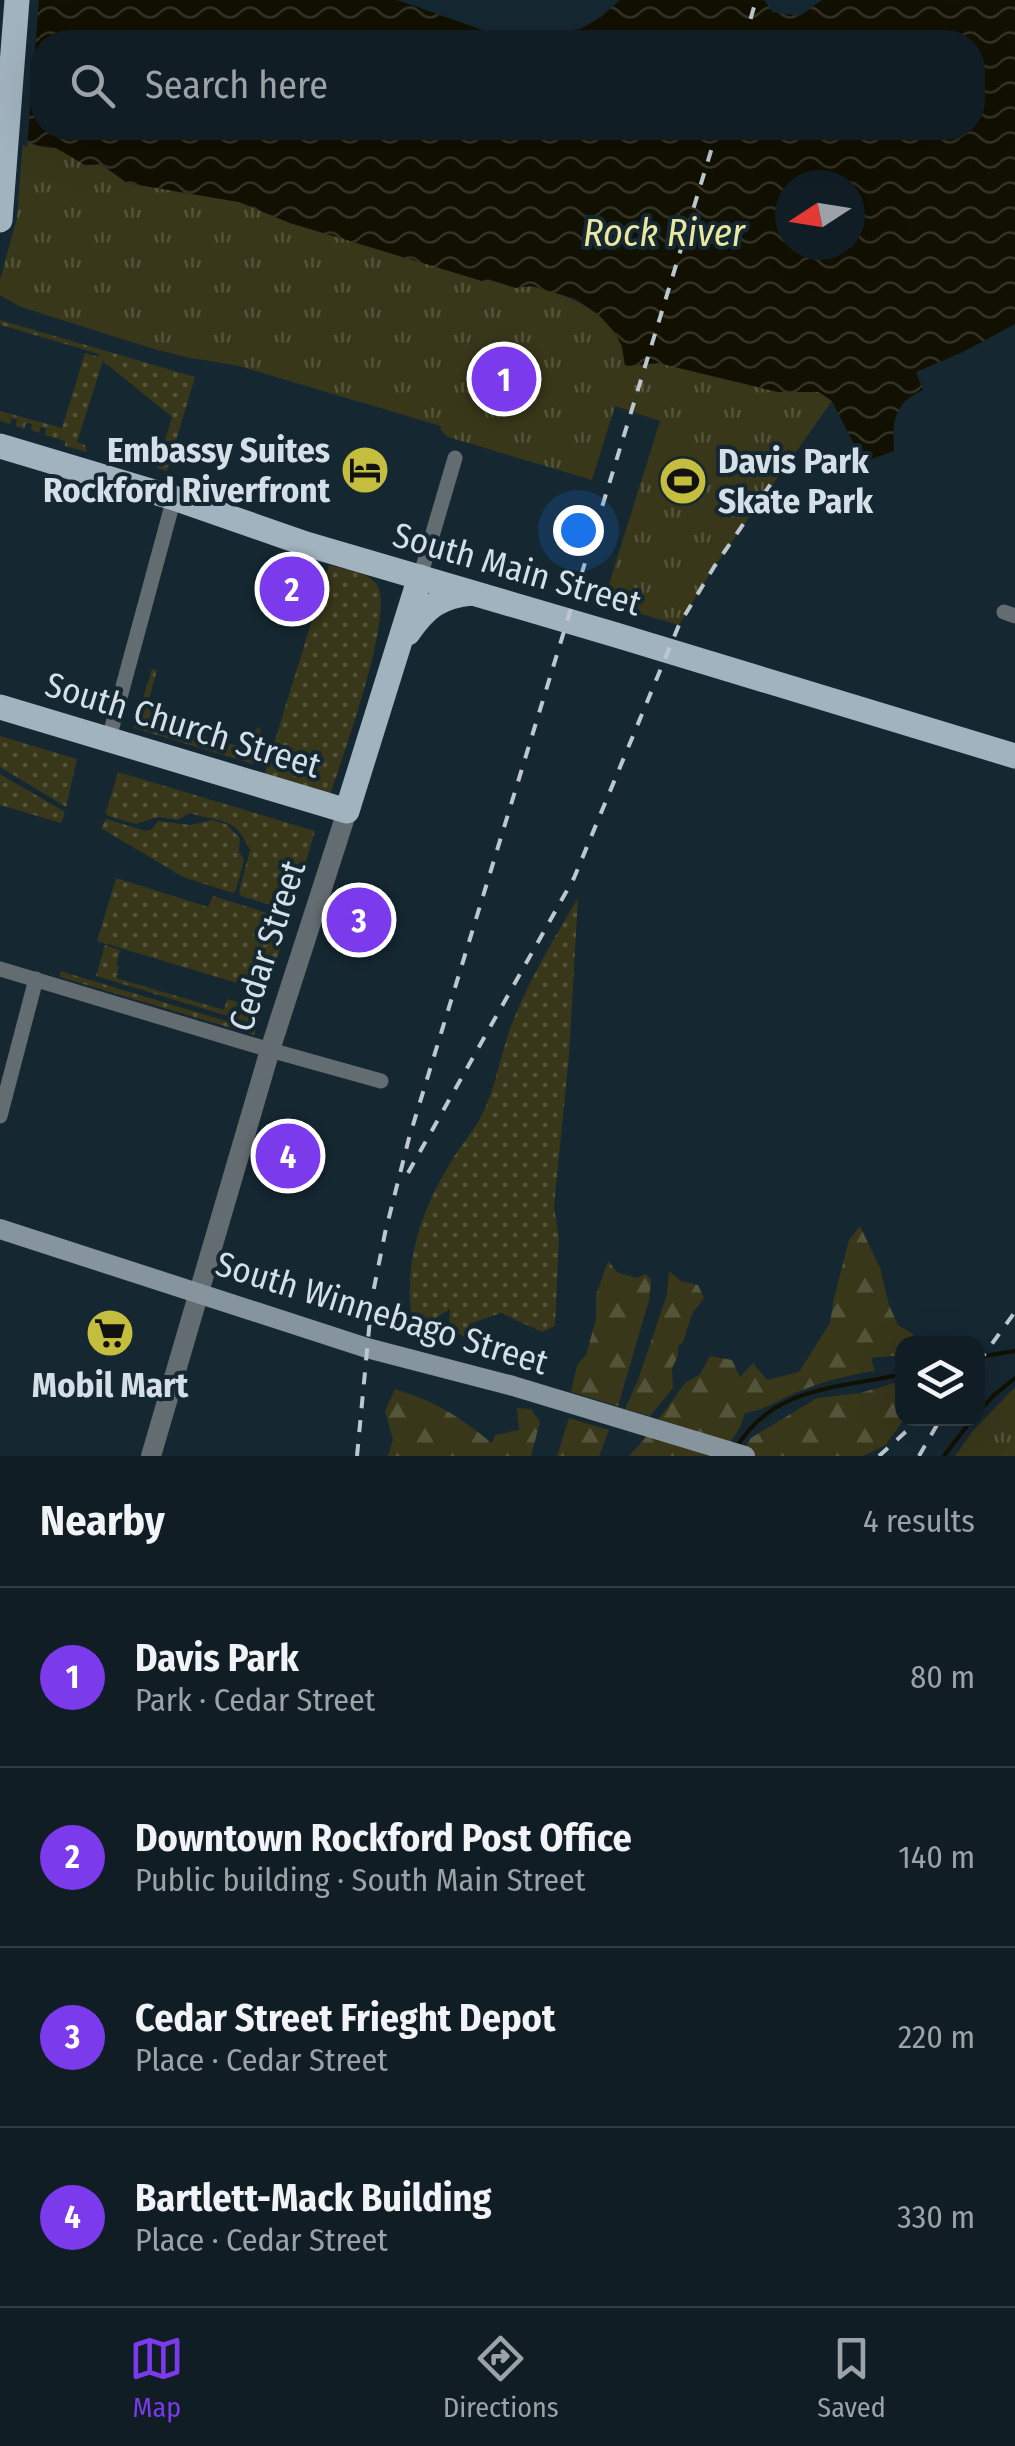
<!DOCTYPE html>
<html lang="en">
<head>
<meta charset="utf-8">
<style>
	:root { --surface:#101d25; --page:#19262d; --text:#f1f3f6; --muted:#9ca2a7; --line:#303b42; --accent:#7c3aed }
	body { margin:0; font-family:"Fira Sans Condensed",sans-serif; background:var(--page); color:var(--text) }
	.controls { position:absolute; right:30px; bottom:30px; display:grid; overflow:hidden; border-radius:20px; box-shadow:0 10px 40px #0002 }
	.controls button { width:90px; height:90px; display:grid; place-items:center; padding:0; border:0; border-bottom:2px solid var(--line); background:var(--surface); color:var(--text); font:50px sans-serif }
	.compass { position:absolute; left:775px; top:170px; width:90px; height:90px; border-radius:50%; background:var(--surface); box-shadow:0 10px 40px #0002; rotate:258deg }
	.you { position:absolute; left:578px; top:530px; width:35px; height:35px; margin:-25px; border:8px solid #fff; border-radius:50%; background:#1a73e8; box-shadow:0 0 0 15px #1a73e833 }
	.badge { display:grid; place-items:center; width:65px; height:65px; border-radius:50%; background:var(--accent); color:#fff; font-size:32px; font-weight:700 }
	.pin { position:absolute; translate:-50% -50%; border:5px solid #fff; box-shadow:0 2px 10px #0006 }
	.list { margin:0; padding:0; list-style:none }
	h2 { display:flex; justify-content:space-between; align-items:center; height:130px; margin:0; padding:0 40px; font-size:42px }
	h2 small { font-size:32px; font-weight:400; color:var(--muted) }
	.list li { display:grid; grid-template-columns:65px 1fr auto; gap:30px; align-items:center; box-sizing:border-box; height:180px; padding:0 40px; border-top:2px solid var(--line) }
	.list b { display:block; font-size:38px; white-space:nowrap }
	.list p { margin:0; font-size:32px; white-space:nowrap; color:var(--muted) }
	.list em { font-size:32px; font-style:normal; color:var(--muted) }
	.icon { flex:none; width:55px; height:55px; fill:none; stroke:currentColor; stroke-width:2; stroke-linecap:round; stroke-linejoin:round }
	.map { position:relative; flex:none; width:1015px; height:1456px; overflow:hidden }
	.search { position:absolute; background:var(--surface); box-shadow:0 10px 40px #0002; left:30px; right:30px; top:30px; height:110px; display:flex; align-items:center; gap:25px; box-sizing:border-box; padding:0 35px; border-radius:40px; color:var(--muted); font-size:38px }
	.sheet { height:850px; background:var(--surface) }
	nav { display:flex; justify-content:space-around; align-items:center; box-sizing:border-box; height:140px; border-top:2px solid var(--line); background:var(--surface); font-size:28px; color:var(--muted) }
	nav a { display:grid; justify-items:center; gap:5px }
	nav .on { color:var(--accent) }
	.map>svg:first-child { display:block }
	.grass { fill:url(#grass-dots) }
	.forest { fill:url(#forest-firs) }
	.park { fill:url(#park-tufts) }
	.garden { fill:#38371a }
	.water { fill:url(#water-waves); fill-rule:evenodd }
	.pier { fill:#152731 }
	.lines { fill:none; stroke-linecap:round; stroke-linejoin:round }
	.stream { stroke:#121000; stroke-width:4 }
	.minor { stroke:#636c71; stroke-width:15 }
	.tertiary { stroke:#636c71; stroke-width:20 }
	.secondary { stroke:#86949d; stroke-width:20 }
	.primary { stroke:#a1b3bf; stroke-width:25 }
	.rail { stroke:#bcc8d0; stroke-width:4; stroke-dasharray:12 12; stroke-linecap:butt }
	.labels { text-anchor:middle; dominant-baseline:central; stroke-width:8; stroke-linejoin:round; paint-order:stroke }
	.poi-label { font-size:35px; font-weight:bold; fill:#d4dfe7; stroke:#152731; text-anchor:end }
	.street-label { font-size:35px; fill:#d4dfe7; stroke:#152731 }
	.water-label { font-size:38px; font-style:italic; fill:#eae79e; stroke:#152731 }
</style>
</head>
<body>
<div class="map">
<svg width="1015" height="1456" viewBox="0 0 1015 1456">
	<defs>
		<pattern id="grass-dots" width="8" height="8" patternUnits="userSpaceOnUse" patternTransform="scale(2.5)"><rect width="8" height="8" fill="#38371a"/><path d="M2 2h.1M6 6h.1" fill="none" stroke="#54543b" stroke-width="1.8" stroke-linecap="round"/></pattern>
		<pattern id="forest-firs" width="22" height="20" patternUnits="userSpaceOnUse" patternTransform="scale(2.5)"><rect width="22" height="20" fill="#38371a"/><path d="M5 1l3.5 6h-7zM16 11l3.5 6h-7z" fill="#54543b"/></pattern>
		<pattern id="park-tufts" width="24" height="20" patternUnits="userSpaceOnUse" patternTransform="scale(2.5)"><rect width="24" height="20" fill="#38371a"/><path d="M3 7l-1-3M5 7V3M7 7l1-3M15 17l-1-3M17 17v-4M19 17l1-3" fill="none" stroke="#54543b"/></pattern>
		<pattern id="water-waves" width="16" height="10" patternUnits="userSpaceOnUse" patternTransform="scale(2.5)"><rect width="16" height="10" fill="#121000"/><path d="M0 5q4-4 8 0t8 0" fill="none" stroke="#343225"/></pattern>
	</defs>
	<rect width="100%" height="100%" fill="#152731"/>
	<g class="grass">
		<path d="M 0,320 L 195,377 L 167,471 L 157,468 L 172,417 L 103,361 L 77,442 L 85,445 L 87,452 L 65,446 L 65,441 L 45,435 L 46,428 L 41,427 L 39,433 L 31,430 L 32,424 L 26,423 L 24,429 L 16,426 L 17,420 L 12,418 L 10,424 L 0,421 L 0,411 L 62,428 L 85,353 L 98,357 L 99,354 L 1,325 Z"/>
		<path d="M 329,565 C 344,569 368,571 377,585 C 395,614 342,758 330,795 L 264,776 Z"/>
		<path d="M 152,669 L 157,670 L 148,703 L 153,721 L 245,748 L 245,736 L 260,727 L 261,734 L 253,764 L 134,728 Z"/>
		<path d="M 0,736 L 77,759 L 66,807 L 0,767 Z"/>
		<path d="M 118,772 L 315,831 L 291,911 L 241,896 L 239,892 L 250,850 C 233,814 222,824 190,813 L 178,820 L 158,817 L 136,824 L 108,816 L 106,812 Z"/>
		<path d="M 0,774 L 65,812 L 61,823 L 0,805 Z"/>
		<path d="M 106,819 L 146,831 L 152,829 L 158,821 L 191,825 L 212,820 L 226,824 L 240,838 L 239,852 L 244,860 L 236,890 L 233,893 L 183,877 L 101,828 Z"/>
		<path d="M 116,878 L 208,907 L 213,896 L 289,920 L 267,992 L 97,941 Z"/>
		<path d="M 578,898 L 569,1055 L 554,1206 L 559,1240 L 555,1326 L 542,1332 L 501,1313 L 469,1324 L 467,1339 L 449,1327 L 450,1309 L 414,1331 C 401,1271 419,1213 451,1162 C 460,1146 473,1132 481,1117 C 495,1090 500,1057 510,1029 C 527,983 553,940 578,898 Z"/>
		<path d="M 105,945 L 120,950 L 116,965 L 119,967 L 116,978 L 224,1010 L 227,999 L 262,1009 L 257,1025 L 96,976 Z"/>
		<path d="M 60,971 L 256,1030 L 254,1035 L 60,977 Z"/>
	</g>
	<g class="forest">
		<path d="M 860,1226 L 880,1268 L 889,1305 L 898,1325 L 913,1334 L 916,1343 L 902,1344 L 902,1355 L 871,1358 L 875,1371 C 848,1375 822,1382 797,1392 C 778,1400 766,1410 745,1413 L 740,1427 L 722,1456 L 629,1456 L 642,1442 L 685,1383 L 700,1374 L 710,1356 L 732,1360 L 740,1377 L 753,1363 L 767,1380 L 799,1372 L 830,1323 L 834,1298 L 849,1240 Z"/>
		<path d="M 608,1261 L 617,1272 L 636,1278 L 646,1274 L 651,1280 L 649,1300 L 618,1406 L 571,1392 L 577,1365 L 586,1355 L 596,1319 L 596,1295 Z"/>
		<path d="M 669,1271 L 681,1281 L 698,1285 L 704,1298 L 692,1314 L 683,1342 L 678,1346 L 678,1356 L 672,1368 L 673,1388 L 650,1416 L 625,1409 L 638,1380 L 667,1294 Z"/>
		<path d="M 902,1381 L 904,1419 L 886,1445 L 863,1456 L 740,1456 L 751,1438 L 817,1398 L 860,1393 Z"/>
		<path d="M 395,1389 C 437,1402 458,1416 492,1443 L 495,1435 L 519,1430 L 517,1408 L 531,1409 L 540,1422 L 531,1456 L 388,1456 L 393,1440 L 385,1411 Z"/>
		<path d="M 569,1418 L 609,1430 L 599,1456 L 557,1456 Z"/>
	</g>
	<g class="park">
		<path d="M 23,139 L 42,147 L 56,148 L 90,165 L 101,164 L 127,183 L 239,202 L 290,223 L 516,288 C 528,284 537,287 549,291 C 584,301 624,324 626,366 L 658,363 L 778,392 L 819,392 L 832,401 L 714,567 L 679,625 L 603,603 L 660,421 L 615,406 L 592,480 L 448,437 L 440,429 L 441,426 L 239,366 L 186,357 L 154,349 L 21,307 L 0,295 L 0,280 L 17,218 Z"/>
		<path d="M 1015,1387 L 1015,1456 L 955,1456 L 972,1432 Z"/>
	</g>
	<path class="garden" d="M 667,449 C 677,456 682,457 692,451 L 700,455 L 713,451 L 722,467 L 703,487 L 707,493 L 690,511 C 671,501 666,510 646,499 L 653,489 L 659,474 L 653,469 Z"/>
	<path class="water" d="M 0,0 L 397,0 L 494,34 L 523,36 L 580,29 L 601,17 L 620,0 L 761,0 L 765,1 L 772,12 L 800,16 L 822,0 L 1015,0 L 1015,324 L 963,352 L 916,372 L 923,390 C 894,403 892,420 894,451 L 863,462 L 832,401 L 819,392 L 778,392 L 658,363 L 625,366 L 622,347 L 616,334 L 599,315 L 576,299 L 532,286 L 516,288 L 488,279 L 482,281 L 290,223 L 239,202 L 127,183 L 101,164 L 85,165 L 56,148 L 35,145 L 0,129 ZM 42,42 L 972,42 L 972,128 L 42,128 ZM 790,185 L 850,185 L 850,245 L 790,245 Z"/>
	<path class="pier" d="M 0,0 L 39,0 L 27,147 L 0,134 Z"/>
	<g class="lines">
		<g class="stream">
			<path d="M 978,1357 L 1015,1351"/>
			<path d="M 978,1413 L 993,1396 L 1015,1378"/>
			<path d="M 736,1448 C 774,1385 839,1389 902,1374"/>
			<path d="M 944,1456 L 973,1418"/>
		</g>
		<g class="minor">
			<path d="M 420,577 L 455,458"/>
			<path d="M 1004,612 L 1015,616"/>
			<path d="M 109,738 L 174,498"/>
			<path d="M 0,969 L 270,1050 L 381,1081"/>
			<path d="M 0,1116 L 36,979"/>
		</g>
		<path class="tertiary" d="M 151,1456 L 270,1050 L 347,811"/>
		<path class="secondary" d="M 0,1229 L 367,1348 L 513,1386 L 745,1456"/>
		<g class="primary">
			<path d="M 0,220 L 17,0"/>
			<path d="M 0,446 L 174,498 L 306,544 L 616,635 L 1015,756"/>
			<path d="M 408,633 C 426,607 440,596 472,593"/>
			<path d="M 0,707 L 347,811 L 420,577"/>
		</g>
		<g class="rail">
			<path d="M 744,42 L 756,0"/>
			<path d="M 408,1173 L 574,878 L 679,625 L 714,567 L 785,463"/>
			<path d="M 978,1363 L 1015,1312"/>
			<path d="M 357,1456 L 372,1298 L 385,1233 L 409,1138 L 718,128"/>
			<path d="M 879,1456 L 921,1418"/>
			<path d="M 919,1456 L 941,1418"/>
		</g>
	</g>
	<defs>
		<g id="hotel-disc" transform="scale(2.5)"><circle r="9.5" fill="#c4bd3e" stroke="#152731"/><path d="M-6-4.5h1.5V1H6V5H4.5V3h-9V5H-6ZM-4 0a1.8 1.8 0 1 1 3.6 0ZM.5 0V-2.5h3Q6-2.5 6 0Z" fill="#111"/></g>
		<g id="stadium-disc" transform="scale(2.5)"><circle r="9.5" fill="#c4bd3e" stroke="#152731"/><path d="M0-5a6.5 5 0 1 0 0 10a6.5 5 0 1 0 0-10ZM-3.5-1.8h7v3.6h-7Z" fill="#111"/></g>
		<g id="supermarket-disc" transform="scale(2.5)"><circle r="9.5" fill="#c4bd3e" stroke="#152731"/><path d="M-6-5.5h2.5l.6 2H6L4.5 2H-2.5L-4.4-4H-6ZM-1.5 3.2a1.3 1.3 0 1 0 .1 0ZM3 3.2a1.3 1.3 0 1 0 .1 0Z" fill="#111"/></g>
	</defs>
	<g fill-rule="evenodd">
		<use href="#hotel-disc" x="365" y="470"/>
		<use href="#stadium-disc" x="683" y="481"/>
		<use href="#supermarket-disc" x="110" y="1333"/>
	</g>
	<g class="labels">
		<g class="poi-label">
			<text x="330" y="450">Embassy Suites<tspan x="330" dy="40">Rockford Riverfront</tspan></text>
			<text x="718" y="461" text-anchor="start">Davis Park<tspan x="718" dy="40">Skate Park</tspan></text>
			<text x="110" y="1385" text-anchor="middle">Mobil Mart</text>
		</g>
		<g class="street-label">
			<text transform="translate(517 569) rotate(16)">South Main Street</text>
			<text transform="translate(183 725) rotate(17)">South Church Street</text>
			<text transform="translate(267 946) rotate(-72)">Cedar Street</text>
			<text transform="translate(382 1313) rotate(17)">South Winnebago Street</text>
		</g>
		<g class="water-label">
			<text x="664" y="233">Rock River</text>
		</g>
	</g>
</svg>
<div class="controls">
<button><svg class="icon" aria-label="layers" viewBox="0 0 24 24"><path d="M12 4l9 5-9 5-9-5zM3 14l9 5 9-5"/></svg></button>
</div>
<svg class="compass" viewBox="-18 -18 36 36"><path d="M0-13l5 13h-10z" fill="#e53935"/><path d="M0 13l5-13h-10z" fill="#9ca2a7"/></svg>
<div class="you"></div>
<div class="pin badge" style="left:504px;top:379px">1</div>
<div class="pin badge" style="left:292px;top:589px">2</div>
<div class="pin badge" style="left:359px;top:920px">3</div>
<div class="pin badge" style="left:288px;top:1156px">4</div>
<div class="search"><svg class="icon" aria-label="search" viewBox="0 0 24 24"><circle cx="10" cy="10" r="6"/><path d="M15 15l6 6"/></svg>Search here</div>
</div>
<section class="sheet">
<h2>Nearby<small>4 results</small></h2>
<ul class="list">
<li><span class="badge">1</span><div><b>Davis Park</b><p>Park · Cedar Street</p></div><em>80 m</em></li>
<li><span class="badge">2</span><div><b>Downtown Rockford Post Office</b><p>Public building · South Main Street</p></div><em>140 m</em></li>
<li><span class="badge">3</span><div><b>Cedar Street Frieght Depot</b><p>Place · Cedar Street</p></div><em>220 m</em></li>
<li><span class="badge">4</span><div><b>Bartlett-Mack Building</b><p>Place · Cedar Street</p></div><em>330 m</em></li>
</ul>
</section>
<nav>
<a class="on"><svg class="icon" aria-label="map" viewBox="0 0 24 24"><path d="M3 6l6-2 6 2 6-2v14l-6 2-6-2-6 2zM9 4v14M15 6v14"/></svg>Map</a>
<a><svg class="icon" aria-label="directions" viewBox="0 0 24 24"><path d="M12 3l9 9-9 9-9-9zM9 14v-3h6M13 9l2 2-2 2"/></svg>Directions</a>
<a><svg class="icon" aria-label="saved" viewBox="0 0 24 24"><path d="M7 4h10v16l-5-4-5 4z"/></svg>Saved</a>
</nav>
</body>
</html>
